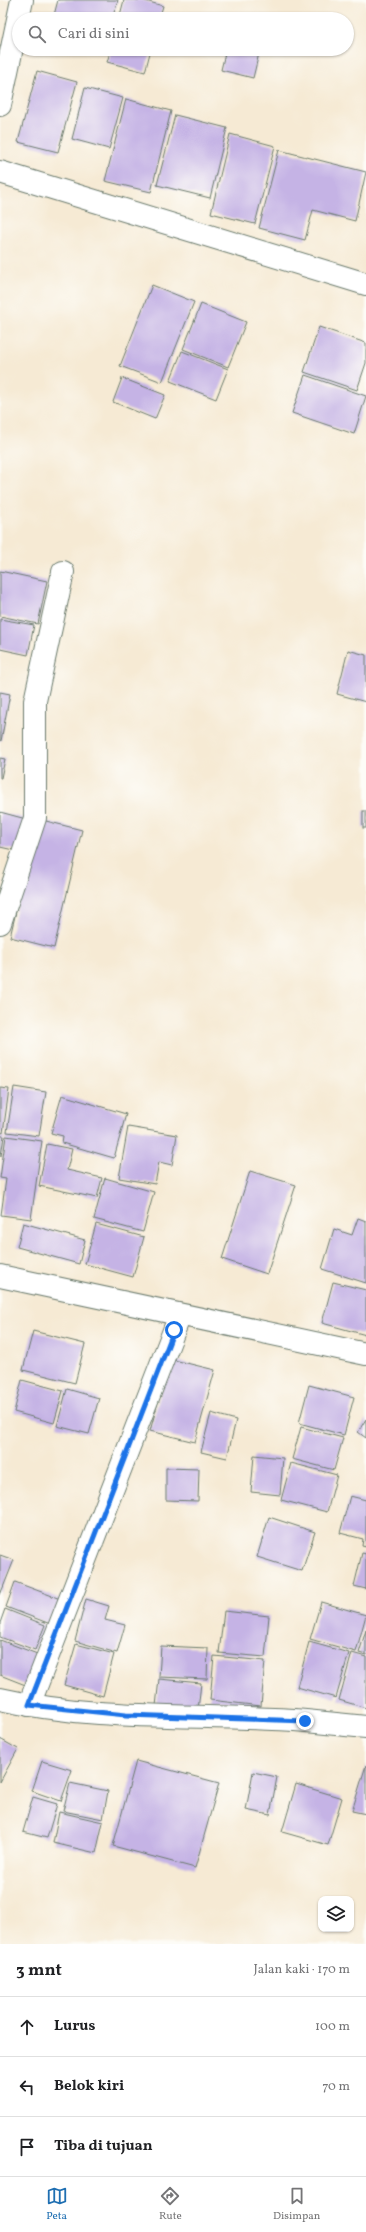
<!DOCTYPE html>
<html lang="id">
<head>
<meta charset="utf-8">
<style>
	:root { --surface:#fff; --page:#f6f6f6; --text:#202124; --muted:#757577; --line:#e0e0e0; --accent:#1f6fb2 }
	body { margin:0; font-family:Vollkorn,serif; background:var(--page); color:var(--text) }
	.controls { position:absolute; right:12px; bottom:12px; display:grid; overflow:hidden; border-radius:8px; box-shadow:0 1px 3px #0004 }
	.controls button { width:36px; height:36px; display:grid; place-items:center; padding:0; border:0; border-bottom:1px solid var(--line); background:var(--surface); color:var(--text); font:20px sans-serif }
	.stop { position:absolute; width:12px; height:12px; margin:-9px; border:3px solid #1a73e8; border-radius:50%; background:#fff }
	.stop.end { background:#1a73e8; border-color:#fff; box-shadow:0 1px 4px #0008 }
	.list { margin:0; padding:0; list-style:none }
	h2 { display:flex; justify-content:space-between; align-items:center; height:52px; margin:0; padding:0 16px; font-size:17px }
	h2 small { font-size:13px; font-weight:400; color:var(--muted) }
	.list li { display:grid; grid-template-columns:26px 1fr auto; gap:12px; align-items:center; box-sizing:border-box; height:60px; padding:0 16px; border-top:1px solid var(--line) }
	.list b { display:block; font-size:15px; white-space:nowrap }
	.list em { font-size:13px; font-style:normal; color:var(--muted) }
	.icon { flex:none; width:22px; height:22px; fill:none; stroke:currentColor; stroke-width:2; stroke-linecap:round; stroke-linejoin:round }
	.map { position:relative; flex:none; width:366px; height:1944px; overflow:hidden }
	.search { position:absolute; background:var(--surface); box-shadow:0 1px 3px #0004; left:12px; right:12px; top:12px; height:44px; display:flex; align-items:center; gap:10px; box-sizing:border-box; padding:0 14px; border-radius:22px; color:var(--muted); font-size:15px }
	.sheet { height:232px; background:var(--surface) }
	nav { display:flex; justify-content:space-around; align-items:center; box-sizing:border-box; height:56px; border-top:1px solid var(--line); background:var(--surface); font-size:11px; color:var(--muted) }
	nav a { display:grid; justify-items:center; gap:2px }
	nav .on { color:var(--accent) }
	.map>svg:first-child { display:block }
	.building { fill:#c5b3e5 }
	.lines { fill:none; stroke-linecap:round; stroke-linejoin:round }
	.street-casing { stroke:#6a7a6c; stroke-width:24 }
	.street { stroke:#fff; stroke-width:22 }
	.route { stroke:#1a73e8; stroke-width:5 }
</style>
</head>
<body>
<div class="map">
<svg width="366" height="1944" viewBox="0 0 366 1944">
	<rect width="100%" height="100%" fill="#fdfcf7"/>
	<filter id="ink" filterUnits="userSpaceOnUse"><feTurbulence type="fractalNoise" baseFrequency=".025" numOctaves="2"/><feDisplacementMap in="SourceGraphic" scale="8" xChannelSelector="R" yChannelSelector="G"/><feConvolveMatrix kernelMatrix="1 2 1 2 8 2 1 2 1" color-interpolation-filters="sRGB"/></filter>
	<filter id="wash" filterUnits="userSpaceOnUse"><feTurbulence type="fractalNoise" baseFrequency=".012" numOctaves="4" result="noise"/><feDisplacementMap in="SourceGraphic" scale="16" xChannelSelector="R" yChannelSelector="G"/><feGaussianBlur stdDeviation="0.9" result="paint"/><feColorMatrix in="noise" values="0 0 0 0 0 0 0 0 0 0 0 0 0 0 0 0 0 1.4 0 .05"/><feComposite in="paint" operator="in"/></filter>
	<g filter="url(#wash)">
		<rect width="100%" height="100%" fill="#f6ead4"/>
		<g id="blocks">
			<g class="building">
				<path d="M 58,0 L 118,0 L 112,19 L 53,19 Z"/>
				<path d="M 124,0 L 142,0 L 163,6 L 159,19 L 119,19 Z"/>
				<path d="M 111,49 L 151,49 L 145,72 L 107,62 Z"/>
				<path d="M 226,49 L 260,49 L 253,78 L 221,70 Z"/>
				<path d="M 37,71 L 77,82 L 58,152 L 18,142 Z"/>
				<path d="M 85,88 L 123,98 L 109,149 L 72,139 Z"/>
				<path d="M 126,99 L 171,111 L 151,192 L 105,181 Z"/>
				<path d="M 175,115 L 227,128 L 210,198 L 157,185 Z"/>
				<path d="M 230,134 L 275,146 L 255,224 L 211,213 Z"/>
				<path d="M 279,150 L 366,172 L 355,221 L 313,210 L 305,240 L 259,228 Z"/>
				<path d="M 152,285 L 194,302 L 162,382 L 120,366 Z"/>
				<path d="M 201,304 L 246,322 L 228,367 L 183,349 Z"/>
				<path d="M 319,327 L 366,343 L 366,363 L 357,390 L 304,372 Z"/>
				<path d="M 182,351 L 228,369 L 216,399 L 170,381 Z"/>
				<path d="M 305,375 L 366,396 L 354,434 L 292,413 Z"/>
				<path d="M 122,378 L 165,395 L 155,419 L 113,402 Z"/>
				<path d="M 0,571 L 47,581 L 38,624 L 0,616 Z"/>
				<path d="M 0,619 L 34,625 L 28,655 L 0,649 Z"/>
				<path d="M 348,650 L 366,655 L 366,702 L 337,694 Z"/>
				<path d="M 0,692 L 10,694 L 1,741 L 0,741 Z"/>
				<path d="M 0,758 L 5,759 L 1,778 L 0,778 Z"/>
				<rect x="363" y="811" width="3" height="17"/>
				<path d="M 0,812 L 26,819 L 18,851 L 0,847 Z"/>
				<path d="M 38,819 L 82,830 L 54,948 L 10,937 Z"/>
				<path d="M 14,1087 L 46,1092 L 39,1136 L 7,1132 Z"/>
				<path d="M 0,1088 L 9,1089 L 3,1133 L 0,1132 Z"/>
				<path d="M 62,1095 L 126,1114 L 114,1158 L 62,1143 L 63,1136 L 51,1133 Z"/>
				<path d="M 128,1127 L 177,1135 L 172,1165 L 159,1162 L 155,1184 L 119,1178 Z"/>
				<path d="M 0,1136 L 4,1136 L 1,1156 L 0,1156 Z"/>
				<path d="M 6,1136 L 42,1141 L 31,1219 L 1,1215 L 6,1179 L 0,1178 Z"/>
				<path d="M 47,1144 L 72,1149 L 67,1170 L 102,1178 L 97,1198 L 39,1186 Z"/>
				<path d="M 250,1171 L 296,1185 L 267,1274 L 222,1259 Z"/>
				<path d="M 105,1178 L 154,1192 L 143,1232 L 94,1219 Z"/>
				<path d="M 358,1218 L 366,1221 L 366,1283 L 322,1269 L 334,1229 L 352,1235 Z"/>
				<path d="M 23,1223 L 85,1240 L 79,1264 L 17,1247 Z"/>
				<path d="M 96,1224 L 144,1237 L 133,1277 L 85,1264 Z"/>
				<path d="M 333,1282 L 366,1290 L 366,1335 L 322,1323 Z"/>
				<path d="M 33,1331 L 85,1344 L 75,1383 L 23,1370 Z"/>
				<path d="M 170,1359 L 215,1370 L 195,1442 L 150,1431 Z"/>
				<path d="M 22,1380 L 63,1391 L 54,1423 L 14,1412 Z"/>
				<path d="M 309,1385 L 354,1397 L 344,1435 L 299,1423 Z"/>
				<path d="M 67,1389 L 99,1398 L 89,1434 L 57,1426 Z"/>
				<path d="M 211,1413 L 236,1420 L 227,1458 L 201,1452 Z"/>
				<path d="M 366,1419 L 366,1438 L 358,1432 Z"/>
				<path d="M 301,1427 L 343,1438 L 334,1470 L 292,1459 Z"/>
				<path d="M 254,1455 L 283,1458 L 280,1495 L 251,1492 Z"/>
				<path d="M 291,1463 L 337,1475 L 327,1512 L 281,1500 Z"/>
				<path d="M 166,1468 L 199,1469 L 198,1501 L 166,1500 Z"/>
				<path d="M 350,1496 L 366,1500 L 366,1547 L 362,1546 L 363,1539 L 340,1533 Z"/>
				<path d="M 269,1517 L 315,1532 L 302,1571 L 257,1557 Z"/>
				<path d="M 362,1553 L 366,1554 L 366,1589 L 354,1586 Z"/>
				<path d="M 0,1555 L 14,1560 L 0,1595 Z"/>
				<path d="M 15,1582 L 63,1600 L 53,1625 L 6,1607 Z"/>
				<path d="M 86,1599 L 109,1606 L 105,1620 L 125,1625 L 117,1653 L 75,1641 Z"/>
				<path d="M 321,1602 L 366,1615 L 356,1652 L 310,1639 Z"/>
				<path d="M 5,1609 L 45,1625 L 35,1650 L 0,1637 L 0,1623 Z"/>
				<path d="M 224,1611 L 269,1616 L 265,1657 L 219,1653 Z"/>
				<path d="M 366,1630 L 366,1655 L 359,1653 Z"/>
				<path d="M 0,1640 L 40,1655 L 28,1686 L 0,1675 Z"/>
				<path d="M 309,1642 L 349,1653 L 336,1698 L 297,1687 Z"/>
				<path d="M 76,1644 L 114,1654 L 103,1696 L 64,1685 Z"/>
				<path d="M 161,1646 L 208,1648 L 207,1679 L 159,1677 Z"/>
				<path d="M 352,1653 L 366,1657 L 366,1708 L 339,1700 Z"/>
				<path d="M 214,1656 L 265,1661 L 261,1706 L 210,1700 Z"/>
				<path d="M 159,1679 L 201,1683 L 198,1710 L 156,1706 Z"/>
				<path d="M 0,1739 L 18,1749 L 0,1782 Z"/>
				<path d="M 42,1761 L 72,1770 L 61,1801 L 32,1791 Z"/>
				<path d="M 136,1761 L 219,1783 L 195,1868 L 113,1846 Z"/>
				<path d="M 366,1765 L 366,1814 L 352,1811 Z"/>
				<path d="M 253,1772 L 277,1777 L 270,1815 L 246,1810 Z"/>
				<path d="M 70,1783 L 108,1791 L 103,1819 L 63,1811 Z"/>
				<path d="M 296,1784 L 342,1798 L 328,1845 L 282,1832 Z"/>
				<path d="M 33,1797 L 57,1804 L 47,1838 L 23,1832 Z"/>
				<path d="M 59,1812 L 103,1822 L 96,1853 L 53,1843 Z"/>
			</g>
		</g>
	</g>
	<g filter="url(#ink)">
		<use href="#blocks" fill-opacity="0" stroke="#6a7a6c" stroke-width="1"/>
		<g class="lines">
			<g class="street-casing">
				<g id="street">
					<path d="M 0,105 L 22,0"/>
					<path d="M 0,172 L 366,284"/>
					<path d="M 0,923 L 35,818 L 35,701 L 63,572"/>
					<path d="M 0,1276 L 366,1354"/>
					<path d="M 0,1699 C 100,1722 204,1713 306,1721 C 326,1723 346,1725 366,1727"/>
					<path d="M 29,1705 L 180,1315"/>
				</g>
			</g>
			<use href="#street" class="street"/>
		</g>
	</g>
	<g class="lines" filter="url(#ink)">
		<path class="route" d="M 174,1330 L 29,1705 L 126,1715 L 305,1721"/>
	</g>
</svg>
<div class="controls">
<button><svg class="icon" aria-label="layers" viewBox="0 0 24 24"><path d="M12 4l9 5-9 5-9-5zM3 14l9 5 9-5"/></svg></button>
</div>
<div class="stop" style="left:174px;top:1330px"></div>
<div class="stop end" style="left:305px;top:1721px"></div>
<div class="search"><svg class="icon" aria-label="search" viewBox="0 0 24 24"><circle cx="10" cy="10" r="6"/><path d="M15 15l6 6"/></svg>Cari di sini</div>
</div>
<section class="sheet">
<h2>3 mnt<small>Jalan kaki · 170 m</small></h2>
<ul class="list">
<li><svg class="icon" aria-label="ahead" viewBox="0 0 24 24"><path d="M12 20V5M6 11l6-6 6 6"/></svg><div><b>Lurus</b></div><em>100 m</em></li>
<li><svg class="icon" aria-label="left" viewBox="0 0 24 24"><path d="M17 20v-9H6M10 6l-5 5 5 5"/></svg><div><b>Belok kiri</b></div><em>70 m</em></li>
<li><svg class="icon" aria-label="arrive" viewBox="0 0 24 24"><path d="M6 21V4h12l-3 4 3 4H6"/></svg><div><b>Tiba di tujuan</b></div></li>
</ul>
</section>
<nav>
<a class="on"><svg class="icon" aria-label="map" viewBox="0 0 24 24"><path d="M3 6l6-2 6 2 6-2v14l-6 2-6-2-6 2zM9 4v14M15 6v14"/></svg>Peta</a>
<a><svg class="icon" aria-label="directions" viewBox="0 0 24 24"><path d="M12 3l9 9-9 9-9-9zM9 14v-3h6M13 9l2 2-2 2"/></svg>Rute</a>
<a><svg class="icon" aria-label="saved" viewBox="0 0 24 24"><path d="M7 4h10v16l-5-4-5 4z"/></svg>Disimpan</a>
</nav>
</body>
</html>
